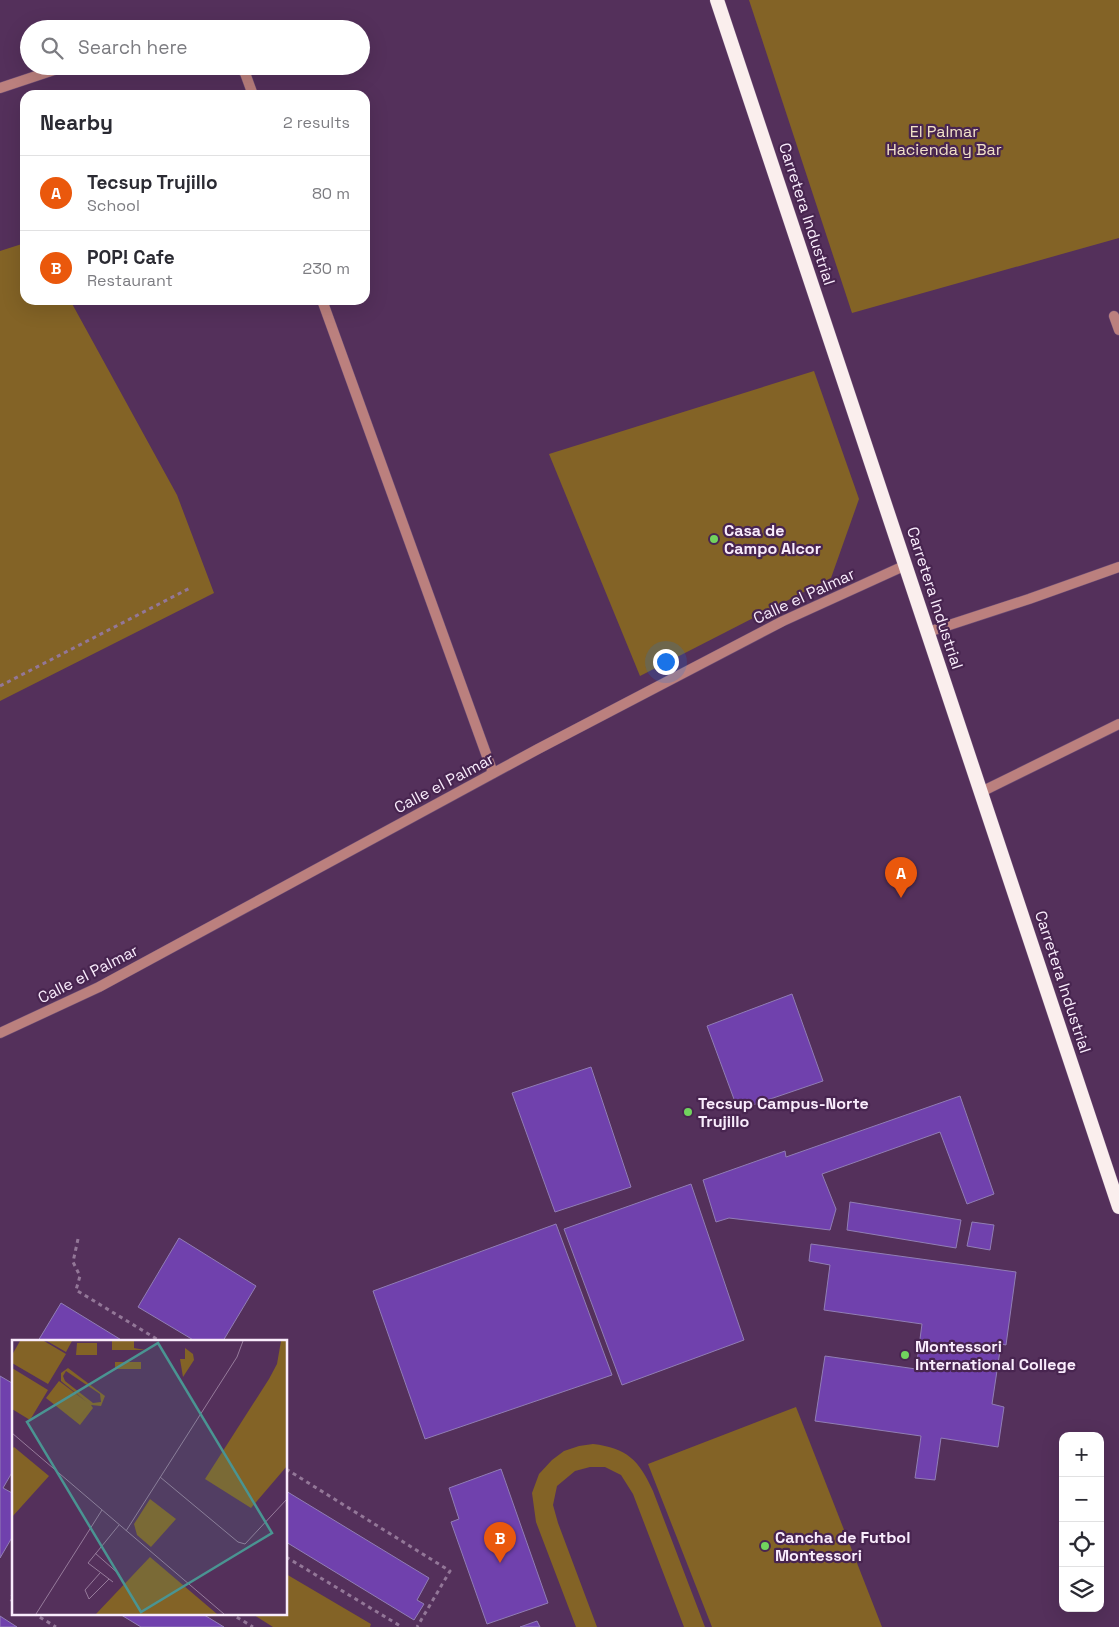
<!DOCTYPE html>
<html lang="en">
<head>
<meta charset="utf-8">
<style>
	:root { --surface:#fff; --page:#f7f7f7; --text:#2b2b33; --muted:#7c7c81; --line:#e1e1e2; --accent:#ea580c }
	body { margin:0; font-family:"Space Grotesk",sans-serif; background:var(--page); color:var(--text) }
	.controls { position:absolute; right:15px; bottom:15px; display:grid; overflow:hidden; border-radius:10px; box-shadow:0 5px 20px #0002 }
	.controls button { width:45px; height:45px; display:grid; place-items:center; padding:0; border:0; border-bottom:1px solid var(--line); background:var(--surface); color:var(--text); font:25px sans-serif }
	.you { position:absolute; left:665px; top:661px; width:18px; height:18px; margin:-12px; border:4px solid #fff; border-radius:50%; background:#1a73e8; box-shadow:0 0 0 8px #1a73e833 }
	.badge { display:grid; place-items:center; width:32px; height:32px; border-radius:50%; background:var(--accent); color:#fff; font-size:16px; font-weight:700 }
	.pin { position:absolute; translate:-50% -41px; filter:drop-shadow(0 1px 2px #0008) }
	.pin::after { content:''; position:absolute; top:26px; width:18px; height:15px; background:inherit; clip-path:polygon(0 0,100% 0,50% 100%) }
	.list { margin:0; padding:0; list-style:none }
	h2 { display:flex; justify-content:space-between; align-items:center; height:65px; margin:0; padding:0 20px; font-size:21px }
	h2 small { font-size:16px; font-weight:400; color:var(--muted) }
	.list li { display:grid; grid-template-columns:32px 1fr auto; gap:15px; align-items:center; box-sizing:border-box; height:75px; padding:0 20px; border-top:1px solid var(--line) }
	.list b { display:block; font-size:19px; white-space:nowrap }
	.list p { margin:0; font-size:16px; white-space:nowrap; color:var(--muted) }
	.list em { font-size:16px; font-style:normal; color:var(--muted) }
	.icon { flex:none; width:28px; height:28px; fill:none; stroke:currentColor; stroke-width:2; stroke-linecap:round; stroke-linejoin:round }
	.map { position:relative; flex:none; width:1119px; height:1627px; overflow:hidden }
	.search { position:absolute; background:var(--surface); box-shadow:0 5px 20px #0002; left:20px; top:20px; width:350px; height:55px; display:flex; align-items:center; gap:12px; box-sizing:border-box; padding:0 18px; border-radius:28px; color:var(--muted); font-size:19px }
	.panel { position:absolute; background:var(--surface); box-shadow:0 5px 20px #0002; left:20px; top:90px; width:350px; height:215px; border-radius:15px }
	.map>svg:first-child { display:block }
	.green { fill:#836326 }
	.building { fill:#7041ad; stroke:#917db5 }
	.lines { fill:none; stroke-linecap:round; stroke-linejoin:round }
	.service-casing { stroke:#6e4e75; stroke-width:11 }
	.minor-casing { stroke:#6e4e75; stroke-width:11 }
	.trunk-casing { stroke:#6e4e75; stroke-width:15 }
	.path { stroke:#937798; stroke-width:3; stroke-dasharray:4 4; stroke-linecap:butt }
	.service { stroke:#bb807e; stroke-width:10 }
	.minor { stroke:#bb807e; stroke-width:10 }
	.trunk { stroke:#faeeed; stroke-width:14 }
	.poi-dot { fill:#71d35e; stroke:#482550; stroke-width:2 }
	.labels { text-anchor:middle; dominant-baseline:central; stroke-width:4.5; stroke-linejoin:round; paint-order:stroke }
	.park-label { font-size:16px; fill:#f2e2c8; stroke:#482550 }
	.street-label { font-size:16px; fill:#f9ecfc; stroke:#482550 }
	.poi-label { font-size:16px; font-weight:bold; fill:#f9ecfc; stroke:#482550; text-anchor:start }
	.inset-road { fill:none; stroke:#967b9b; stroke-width:1 }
	.view { fill:#4a9492; fill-opacity:0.15; stroke:#4a9492; stroke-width:2.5 }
	.inset-edge { fill:none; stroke:#f9ecfc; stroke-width:2.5 }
</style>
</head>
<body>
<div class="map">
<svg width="1119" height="1627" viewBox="0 0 1119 1627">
	<rect width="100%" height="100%" fill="#54305b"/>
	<g class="green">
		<path d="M 749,0 L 1119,0 L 1119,238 L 852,313 Z"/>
		<path d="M 25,243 L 25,300 L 70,300 L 177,495 L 214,593 L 0,701 L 0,251 Z"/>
		<path d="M 814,371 L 859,499 L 831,578 L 640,676 L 549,454 Z"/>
		<path d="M 796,1407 L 882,1627 L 712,1627 L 648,1464 Z"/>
		<path d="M 593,1444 C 627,1448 639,1460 653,1491 L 705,1627 L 684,1627 L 633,1494 L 621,1475 L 605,1467 L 590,1467 L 575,1471 L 557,1486 L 553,1505 L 558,1523 L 597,1627 L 576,1627 L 536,1522 L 532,1493 L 539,1474 L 552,1460 L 564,1451 L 579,1446 Z"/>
		<path d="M 286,1574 L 371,1624 L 370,1627 L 273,1627 L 251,1613 L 286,1613 Z"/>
	</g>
	<g class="building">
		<path d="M 792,994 L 823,1081 L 738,1110 L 707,1026 Z"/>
		<path d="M 591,1067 L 631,1187 L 555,1212 L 512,1093 Z"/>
		<path d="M 960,1096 L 994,1194 L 967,1204 L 940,1132 L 822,1174 L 836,1209 L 830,1230 L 729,1218 L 716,1222 L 703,1180 L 785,1151 L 786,1157 Z"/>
		<path d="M 691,1184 L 744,1340 L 622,1385 L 564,1229 Z"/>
		<path d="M 850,1202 L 961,1220 L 956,1248 L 847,1230 Z"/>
		<path d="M 972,1222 L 994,1225 L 990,1250 L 967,1246 Z"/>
		<path d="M 556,1224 L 612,1375 L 425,1439 L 373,1291 Z"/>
		<path d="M 179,1238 L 256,1286 L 223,1341 L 195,1341 L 138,1307 Z"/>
		<path d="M 811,1244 L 1016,1272 L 1006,1345 L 1001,1344 L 992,1404 L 1004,1407 L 998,1447 L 941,1438 L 935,1480 L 915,1478 L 921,1436 L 815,1421 L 825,1356 L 916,1369 L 922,1324 L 824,1310 L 830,1265 L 809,1261 Z"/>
		<path d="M 61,1303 L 123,1341 L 38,1341 Z"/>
		<path d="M 0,1376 L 12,1383 L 14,1380 L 14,1469 L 3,1488 L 14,1494 L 14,1534 L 0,1558 Z"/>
		<path d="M 501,1469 L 548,1603 L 487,1624 L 451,1522 L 459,1519 L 449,1488 Z"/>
		<path d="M 286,1491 L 429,1578 L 417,1600 L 424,1604 L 414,1620 L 286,1542 Z"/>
		<path d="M 118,1613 L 201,1613 L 224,1627 L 141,1627 Z"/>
		<path d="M 0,1616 L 17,1627 L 0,1627 Z"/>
		<path d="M 537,1621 L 540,1627 L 520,1627 Z"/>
	</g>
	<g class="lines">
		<g class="service-casing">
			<g id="service">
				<path d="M 1114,316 L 1119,330"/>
				<path d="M 928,632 L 1029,599 L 1119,567"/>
			</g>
		</g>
		<g class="minor-casing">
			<g id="minor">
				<path d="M 238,66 L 245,73 L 253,95"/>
				<path d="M 0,88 L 66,66"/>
				<path d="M 322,300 L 493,773"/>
				<path d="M 981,792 L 1119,724"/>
				<path d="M 0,1033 L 99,987 L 538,749 L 783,621 L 906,565"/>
			</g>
		</g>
		<g class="trunk-casing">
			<path id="trunk" d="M 717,0 L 1119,1207"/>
		</g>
		<g class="path">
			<path d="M 0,686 L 190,588"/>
			<path d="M 78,1239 L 73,1262 L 80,1276 L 76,1290 L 160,1341"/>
			<path d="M 286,1469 L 450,1571 L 417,1627"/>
			<path d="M 286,1557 L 402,1627"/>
			<path d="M 14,1593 L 10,1599 L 14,1602"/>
			<path d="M 33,1613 L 56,1627"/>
			<path d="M 230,1613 L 253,1627"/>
		</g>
		<use href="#service" class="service"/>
		<use href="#minor" class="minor"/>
		<use href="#trunk" class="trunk"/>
	</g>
	<g class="poi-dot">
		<circle cx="714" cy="539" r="5"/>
		<circle cx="688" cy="1112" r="5"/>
		<circle cx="905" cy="1355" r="5"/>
		<circle cx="765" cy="1546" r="5"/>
	</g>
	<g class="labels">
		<g class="park-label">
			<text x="944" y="131">El Palmar<tspan x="944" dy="18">Hacienda y Bar</tspan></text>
		</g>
		<g class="street-label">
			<text transform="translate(807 214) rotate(72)">Carretera Industrial</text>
			<text transform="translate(804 596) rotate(-25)">Calle el Palmar</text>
			<text transform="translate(935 598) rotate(72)">Carretera Industrial</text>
			<text transform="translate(444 783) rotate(-28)">Calle el Palmar</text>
			<text transform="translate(88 974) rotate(-27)">Calle el Palmar</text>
			<text transform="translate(1063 982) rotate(72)">Carretera Industrial</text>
		</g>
		<g class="poi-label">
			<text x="724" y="530">Casa de<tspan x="724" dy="18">Campo Alcor</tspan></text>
			<text x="698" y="1103">Tecsup Campus-Norte<tspan x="698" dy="18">Trujillo</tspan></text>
			<text x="915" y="1346">Montessori<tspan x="915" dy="18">International College</tspan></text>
			<text x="775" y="1537">Cancha de Futbol<tspan x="775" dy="18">Montessori</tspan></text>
		</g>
	</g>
	<g transform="translate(12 1340)">
		<rect width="275" height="275" fill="#54305b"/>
		<path d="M 8,1 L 32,1 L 54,14 L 36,44 L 0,23 L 0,15 ZM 35,1 L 60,1 L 54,12 ZM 100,1 L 122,1 L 122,8 L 133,10 L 100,10 ZM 269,1 L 275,1 L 275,126 L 239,168 L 193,139 L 257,39 L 265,24 ZM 65,3 L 85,3 L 85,15 L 64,15 ZM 173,8 L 181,14 L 182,20 L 171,37 L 168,19 L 173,19 ZM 103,22 L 129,22 L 129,29 L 103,29 ZM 0,28 L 36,50 L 18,80 L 0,69 ZM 56,28 L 93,56 L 89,66 L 79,65 L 81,68 L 68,85 L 34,58 L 47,41 L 75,62 L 49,41 L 49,33 ZM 54,31 L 88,54 L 89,62 L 81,63 L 53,41 L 51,36 ZM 2,107 L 37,136 L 0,177 L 0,109 ZM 138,159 L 164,179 L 139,207 L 125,195 L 122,184 ZM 138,217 L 205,274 L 84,274 Z" fill="#836326" fill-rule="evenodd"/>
		<path class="inset-road" d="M 0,93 L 212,274M 148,137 L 226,202 L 233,204 L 275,159M 114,191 L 225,17 L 231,1M 83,213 L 108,235M 88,233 L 73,250 L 77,259 L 97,239M 101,242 L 76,223 L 107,185M 24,274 L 90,170"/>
		<path class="view" d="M 146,3 L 260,193 L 129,272 L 15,82 Z"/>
		<rect width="275" height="275" class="inset-edge"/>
	</g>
</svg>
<div class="controls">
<button>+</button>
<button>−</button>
<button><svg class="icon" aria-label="locate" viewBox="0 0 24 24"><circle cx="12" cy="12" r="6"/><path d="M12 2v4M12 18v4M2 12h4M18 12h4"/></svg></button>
<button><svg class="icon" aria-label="layers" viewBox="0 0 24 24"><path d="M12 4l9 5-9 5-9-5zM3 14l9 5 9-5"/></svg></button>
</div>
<div class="you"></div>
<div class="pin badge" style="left:901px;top:898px">A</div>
<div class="pin badge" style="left:500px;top:1563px">B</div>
<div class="search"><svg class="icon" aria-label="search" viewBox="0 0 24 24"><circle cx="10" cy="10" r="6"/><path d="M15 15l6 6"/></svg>Search here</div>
<section class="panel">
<h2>Nearby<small>2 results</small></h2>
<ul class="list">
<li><span class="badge">A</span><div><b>Tecsup Trujillo</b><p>School</p></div><em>80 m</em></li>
<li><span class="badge">B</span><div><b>POP! Cafe</b><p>Restaurant</p></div><em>230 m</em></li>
</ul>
</section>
</div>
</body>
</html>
